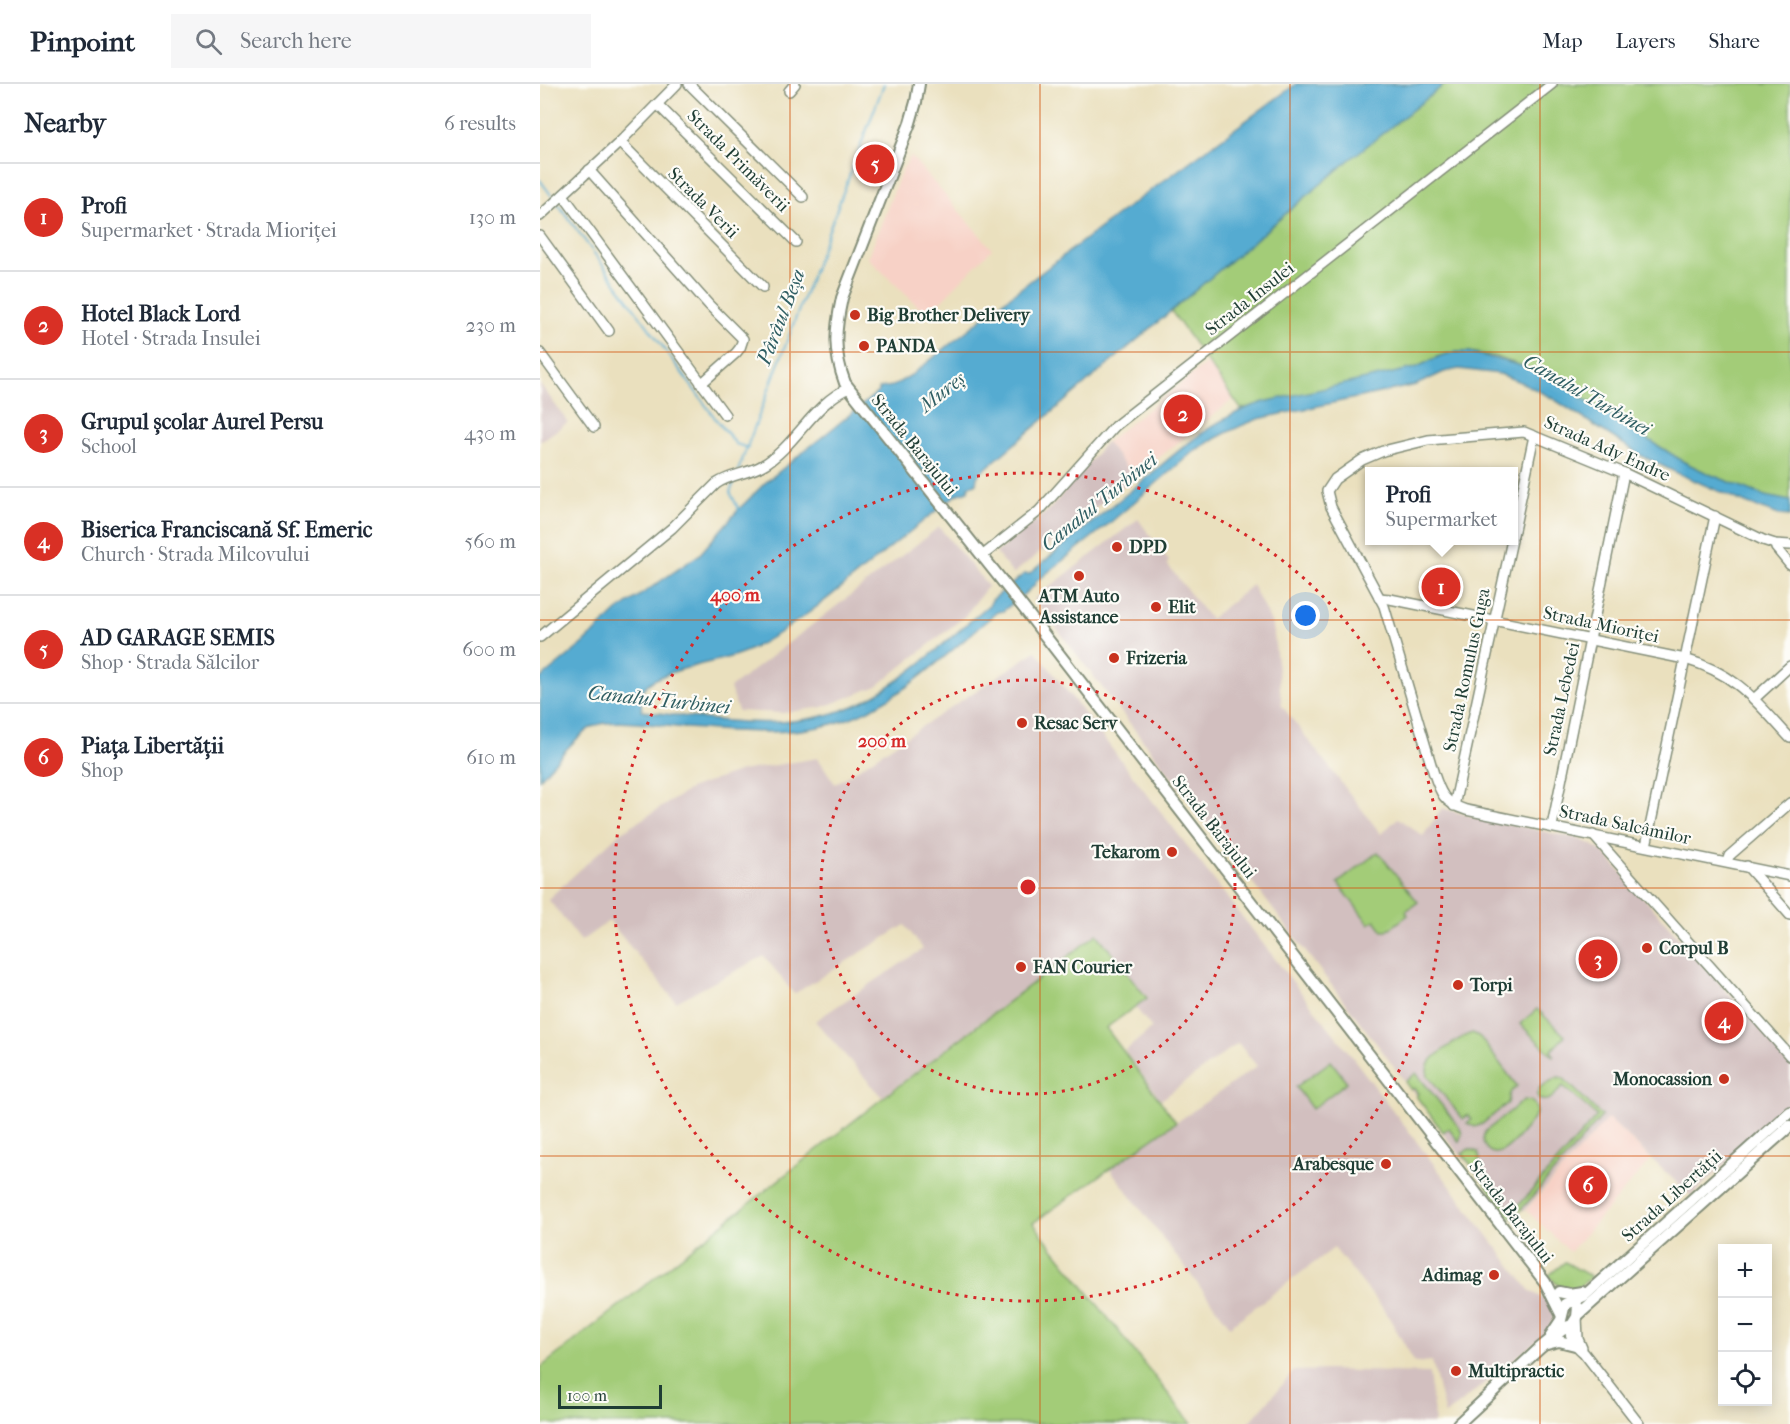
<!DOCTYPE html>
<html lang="en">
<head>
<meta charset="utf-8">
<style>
	:root { --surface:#fff; --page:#f6f6f7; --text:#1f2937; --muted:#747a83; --line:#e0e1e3; --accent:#d93025 }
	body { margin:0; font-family:"IM FELL French Canon",serif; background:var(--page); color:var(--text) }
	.controls { position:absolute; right:18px; bottom:18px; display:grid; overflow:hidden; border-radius:0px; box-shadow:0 3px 15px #0003 }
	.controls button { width:54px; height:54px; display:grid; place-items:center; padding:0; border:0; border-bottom:2px solid var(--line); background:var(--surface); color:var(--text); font:30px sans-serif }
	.scale { position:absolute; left:18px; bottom:15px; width:104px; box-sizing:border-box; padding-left:6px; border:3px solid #1f3d34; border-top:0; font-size:16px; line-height:21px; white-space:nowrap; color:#1f3d34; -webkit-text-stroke:4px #fdfcf7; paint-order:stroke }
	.you { position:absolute; left:766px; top:532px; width:21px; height:21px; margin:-15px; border:4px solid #fff; border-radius:50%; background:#1a73e8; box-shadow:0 0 0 9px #1a73e833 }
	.badge { display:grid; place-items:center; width:39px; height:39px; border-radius:50%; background:var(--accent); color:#fff; font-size:20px; font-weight:700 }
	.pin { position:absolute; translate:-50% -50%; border:3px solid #fff; box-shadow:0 2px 6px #0006 }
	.popup { position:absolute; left:825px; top:383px; width:153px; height:78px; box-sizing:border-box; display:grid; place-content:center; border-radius:0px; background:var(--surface); filter:drop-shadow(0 2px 4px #0005); font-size:20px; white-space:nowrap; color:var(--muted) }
	.popup b { font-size:22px; color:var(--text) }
	.popup::after { content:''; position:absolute; left:50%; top:100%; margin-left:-12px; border:12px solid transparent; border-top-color:var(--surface) }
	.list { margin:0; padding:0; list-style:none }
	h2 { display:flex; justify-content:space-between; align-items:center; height:78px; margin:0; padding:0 24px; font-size:26px }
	h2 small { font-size:20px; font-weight:400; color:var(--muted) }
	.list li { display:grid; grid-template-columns:39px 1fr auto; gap:18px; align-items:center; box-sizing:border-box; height:108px; padding:0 24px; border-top:2px solid var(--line) }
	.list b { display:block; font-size:22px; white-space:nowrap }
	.list p { margin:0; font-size:20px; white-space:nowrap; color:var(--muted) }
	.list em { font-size:20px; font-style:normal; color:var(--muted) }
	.icon { flex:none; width:33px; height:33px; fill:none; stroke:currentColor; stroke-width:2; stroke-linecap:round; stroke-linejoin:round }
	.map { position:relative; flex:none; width:1250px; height:1340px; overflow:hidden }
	header { display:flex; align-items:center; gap:36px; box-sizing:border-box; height:84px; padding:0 30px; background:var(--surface); border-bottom:2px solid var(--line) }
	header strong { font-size:28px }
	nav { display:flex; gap:33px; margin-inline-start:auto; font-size:21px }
	.search { width:420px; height:54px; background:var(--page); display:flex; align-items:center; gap:15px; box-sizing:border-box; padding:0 21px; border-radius:0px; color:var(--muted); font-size:22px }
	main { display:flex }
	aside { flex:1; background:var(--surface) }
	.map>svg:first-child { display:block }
	.built { fill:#f7d1c6 }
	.industrial { fill:#d2bfbf }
	.green { fill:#a3cc78; stroke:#618456; stroke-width:1.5 }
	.water { fill:#54abd1; stroke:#3a7482; stroke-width:1.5 }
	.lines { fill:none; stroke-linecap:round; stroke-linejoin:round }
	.stream { stroke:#54abd1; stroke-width:2 }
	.minor-casing { stroke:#848e79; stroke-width:12 }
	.major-casing { stroke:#848e79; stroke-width:14 }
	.minor { stroke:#fff; stroke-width:9 }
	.major { stroke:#fff; stroke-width:10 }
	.grid { fill:none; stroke:#d45610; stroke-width:1.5; stroke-opacity:0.55 }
	.ring { fill:none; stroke:#d62828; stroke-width:3; stroke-dasharray:3 6 }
	.poi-dot { fill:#c8321e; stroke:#fdfcf7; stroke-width:2 }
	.labels { text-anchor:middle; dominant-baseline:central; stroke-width:4.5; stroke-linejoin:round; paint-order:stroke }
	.street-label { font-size:18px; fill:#1f3d34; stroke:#fdfcf7 }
	.poi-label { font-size:18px; font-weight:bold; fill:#1f3d34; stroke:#fdfcf7; text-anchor:start }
	.water-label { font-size:20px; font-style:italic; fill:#2f5e63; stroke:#fdfcf7 }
	.centre { fill:#d62828; stroke:#fdfcf7; stroke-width:3 }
	.ring-label { font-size:18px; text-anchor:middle; font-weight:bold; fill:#d62828; stroke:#fdfcf7; stroke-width:4.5; stroke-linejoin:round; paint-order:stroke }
</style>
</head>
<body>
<header>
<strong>Pinpoint</strong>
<div class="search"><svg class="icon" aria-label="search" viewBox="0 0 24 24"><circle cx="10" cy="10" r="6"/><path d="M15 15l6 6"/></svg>Search here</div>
<nav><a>Map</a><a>Layers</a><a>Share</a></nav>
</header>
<main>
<aside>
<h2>Nearby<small>6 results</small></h2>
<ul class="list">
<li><span class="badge">1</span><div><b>Profi</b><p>Supermarket · Strada Mioriței</p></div><em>130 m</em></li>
<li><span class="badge">2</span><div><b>Hotel Black Lord</b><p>Hotel · Strada Insulei</p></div><em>230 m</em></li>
<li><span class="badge">3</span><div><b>Grupul școlar Aurel Persu</b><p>School</p></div><em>430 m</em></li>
<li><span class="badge">4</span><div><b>Biserica Franciscană Sf. Emeric</b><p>Church · Strada Milcovului</p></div><em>560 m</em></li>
<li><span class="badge">5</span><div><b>AD GARAGE SEMIS</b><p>Shop · Strada Sălcilor</p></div><em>600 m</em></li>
<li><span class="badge">6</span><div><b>Piața Libertății</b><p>Shop</p></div><em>610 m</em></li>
</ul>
</aside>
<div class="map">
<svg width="1250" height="1340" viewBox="0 0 1250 1340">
	<rect width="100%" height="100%" fill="#fdfcf7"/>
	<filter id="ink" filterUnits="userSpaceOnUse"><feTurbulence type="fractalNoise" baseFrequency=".0167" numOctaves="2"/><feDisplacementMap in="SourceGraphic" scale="12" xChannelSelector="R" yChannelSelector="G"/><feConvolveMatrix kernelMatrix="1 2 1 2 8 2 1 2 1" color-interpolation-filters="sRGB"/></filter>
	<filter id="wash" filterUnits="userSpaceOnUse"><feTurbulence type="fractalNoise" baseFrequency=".008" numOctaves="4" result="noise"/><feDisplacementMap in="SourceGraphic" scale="24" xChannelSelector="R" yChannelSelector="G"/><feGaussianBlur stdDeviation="1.35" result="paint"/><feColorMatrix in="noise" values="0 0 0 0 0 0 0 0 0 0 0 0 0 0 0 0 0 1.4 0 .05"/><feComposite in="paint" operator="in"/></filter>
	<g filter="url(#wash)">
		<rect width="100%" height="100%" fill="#eae0be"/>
		<g class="built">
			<path d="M 371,72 L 452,165 L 387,231 L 328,174 L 362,86 Z"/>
			<path d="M 671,276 L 699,311 L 594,393 L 566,358 Z"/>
			<path d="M 1068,1034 L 1111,1075 L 1030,1168 L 986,1126 Z"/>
		</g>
		<g class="industrial">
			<path d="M 0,300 L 28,338 L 0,358 Z"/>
			<path d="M 566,358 L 594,393 L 473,490 L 456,469 L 509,426 Z"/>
			<path d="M 598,435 L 629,477 L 627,480 L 670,535 L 712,501 L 733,542 L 742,622 L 841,750 L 858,734 L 883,752 L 902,724 L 934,733 L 1036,754 L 1053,761 L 1065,770 L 1250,979 L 1250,1019 L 1151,1112 L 1068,1034 L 985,1126 L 972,1126 L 913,1063 L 843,968 L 494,515 Z"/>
			<path d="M 399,443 L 448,502 L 424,533 L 337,602 L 283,623 L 243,629 L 198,627 L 190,604 Z"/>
			<path d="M 496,567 L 770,920 L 804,962 L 990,1207 L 1012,1219 L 1014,1230 L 1011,1243 L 1003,1252 L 905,1331 L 892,1277 L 875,1279 L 846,1228 L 794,1164 L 690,1242 L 570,1085 L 717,982 L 698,959 L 621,1016 L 585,967 L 612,944 L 595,923 L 608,914 L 557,849 L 342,1013 L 275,937 L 383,865 L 365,841 L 254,910 L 224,872 L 136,918 L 69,837 L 41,857 L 8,815 L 80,749 L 152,704 L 201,687 L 278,674 L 295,700 Z"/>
			<path d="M 789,1286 L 889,1289 L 895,1338 L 892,1340 L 708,1340 L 754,1287 Z"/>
		</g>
		<g class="green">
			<path d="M 905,0 L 1250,0 L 1250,417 L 1225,412 L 1169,390 L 1144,378 L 1011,294 L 982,282 L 953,272 L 930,268 L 915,268 L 900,272 L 875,284 L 701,325 L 631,227 L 809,76 Z"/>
			<path d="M 838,768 L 878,818 L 866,827 L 868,831 L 847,847 L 843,847 L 835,836 L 829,840 L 798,799 Z"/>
			<path d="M 557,850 L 607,914 L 566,944 L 636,1038 L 493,1139 L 652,1340 L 0,1340 L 0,1284 L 344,1013 Z"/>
			<path d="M 997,925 L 1025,952 L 1011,967 L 1014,971 L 1013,972 L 980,940 Z"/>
			<path d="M 933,949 L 940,953 L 977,1002 L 970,1009 L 968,1019 L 942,1040 L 935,1043 L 927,1039 L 931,1035 L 928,1031 L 923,1035 L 888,992 C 887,987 886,983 890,978 C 896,970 924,950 933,949 Z"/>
			<path d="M 791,977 L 807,998 L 772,1025 L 756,1003 Z"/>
			<path d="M 876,989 L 919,1043 L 922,1049 L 919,1058 L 909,1044 L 903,1048 L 876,1012 L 878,1010 L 874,1004 L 871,1006 L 865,998 Z"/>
			<path d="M 1018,993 L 1023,994 L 1062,1032 L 974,1134 L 970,1134 L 922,1069 L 929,1065 L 938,1068 L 940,1075 L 936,1086 L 973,1128 L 1057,1032 L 1023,1002 C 1016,1009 1010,1020 999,1015 L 997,1011 L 1000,1003 Z"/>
			<path d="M 984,1016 L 991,1017 C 997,1022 998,1028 993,1035 C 984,1045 961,1081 947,1065 C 942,1060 942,1054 945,1048 Z"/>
			<path d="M 1025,1178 L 1052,1193 L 1034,1206 L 1019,1202 L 1008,1192 Z"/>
		</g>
		<path class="water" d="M 756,0 L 905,0 L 809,76 L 439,390 L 437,393 L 436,400 L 429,402 L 428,407 L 416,411 C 395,428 373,445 352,462 C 306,499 260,541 207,567 C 185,578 118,585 104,604 C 100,610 101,620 102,627 C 179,636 264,654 335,611 C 377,586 413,551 450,520 L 452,516 L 484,490 L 489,490 C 525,460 562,430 599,400 C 638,367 674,333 724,318 L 875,284 L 900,272 L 915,268 L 930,268 L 982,282 L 1011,294 L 1144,378 L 1169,390 L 1225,412 L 1250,417 L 1250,432 L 1239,431 L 1208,420 L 1135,388 L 1102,372 L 1012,314 L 985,300 L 960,290 L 919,285 L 904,288 L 876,301 L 718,335 C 696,343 675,354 654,367 L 571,438 L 496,498 L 494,502 L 463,527 L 457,528 C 407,569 356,623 292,640 C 245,653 194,647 146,644 C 124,642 70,633 52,643 C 36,652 12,681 0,695 L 0,595 L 44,559 L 77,527 L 160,470 L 199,425 L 226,398 L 338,308 L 340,304 L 353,302 L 373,290 L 460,220 L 581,128 Z"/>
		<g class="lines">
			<g class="stream">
				<path d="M 0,96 L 14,115"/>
				<path d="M 18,120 L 178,338 L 196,360 L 208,364"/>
				<path d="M 198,387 L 344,0"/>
				<path d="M 195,396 L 190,408 L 199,426"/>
			</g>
		</g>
	</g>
	<g filter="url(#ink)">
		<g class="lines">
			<g class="minor-casing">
				<g id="minor">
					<path d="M 149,0 L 263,113"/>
					<path d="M 249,7 L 255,0"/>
					<path d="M 117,20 L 256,158"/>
					<path d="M 80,58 L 223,203"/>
					<path d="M 49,86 L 169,221 L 203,255 L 200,264 L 196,269 L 161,300"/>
					<path d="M 23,111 L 185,331"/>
					<path d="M 0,132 L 80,58 L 137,0"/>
					<path d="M 0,152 L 69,247"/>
					<path d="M 0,269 L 54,343"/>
					<path d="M 973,451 L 994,352"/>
					<path d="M 1235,460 L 1236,464 L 1250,481"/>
					<path d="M 1250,461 L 1235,460 L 1223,456 L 1084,389 L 984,348 L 888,356 L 843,367 L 822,376 L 795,395 L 787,407 L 791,423 L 844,522 L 893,687 C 900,708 903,719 926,726 L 1250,792"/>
					<path d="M 442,472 L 499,427 L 575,342 L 1012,0"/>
					<path d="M 839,514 L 850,515 L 1145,575 C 1197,590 1215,616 1250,654"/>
					<path d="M 0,553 L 132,444 L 176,400 C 190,390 208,390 223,381 C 256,362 273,319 309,304"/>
					<path d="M 1214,615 L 1250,582"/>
					<path d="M 914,722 L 972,456"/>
					<path d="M 1012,742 L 1084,389"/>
					<path d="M 1053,751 L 1250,972"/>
					<path d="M 1106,762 L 1175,432"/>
					<path d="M 1187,778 L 1189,772 L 1250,719"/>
					<path d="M 1207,782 L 1250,831"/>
					<path d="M 1037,1233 L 1038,1255 L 1042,1264"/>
					<path d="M 1029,1243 C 1030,1255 1035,1261 1044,1269 L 1099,1340"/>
				</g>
			</g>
			<g class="major-casing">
				<g id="major">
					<path d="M 379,0 L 376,18 L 370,39 L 302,214 C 295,246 293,267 305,299 L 482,522 L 1005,1198 L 1021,1230"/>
					<path d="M 1019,1208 L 1029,1210 L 1042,1208"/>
					<path d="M 1033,1217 L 1044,1212 L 1250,1028"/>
					<path d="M 1038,1231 L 1250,1042"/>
					<path d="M 1011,1251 L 1021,1236 L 1025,1220 L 1033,1217 L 1038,1223 L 1037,1233 L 1032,1241 L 1026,1243"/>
					<path d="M 1007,1260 L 1019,1257 L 1035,1261"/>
					<path d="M 918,1340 L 1000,1264 L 1026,1243"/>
				</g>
			</g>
			<use href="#minor" class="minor"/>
			<use href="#major" class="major"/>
		</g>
	</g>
	<path class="grid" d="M 250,0 L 250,1340M 500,0 L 500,1340M 750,0 L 750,1340M 1000,0 L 1000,1340M 0,268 L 1250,268M 0,536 L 1250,536M 0,804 L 1250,804M 0,1072 L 1250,1072"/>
	<g class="ring">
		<circle cx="488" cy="803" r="207"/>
		<circle cx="488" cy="803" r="414"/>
	</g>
	<g class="poi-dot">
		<circle cx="315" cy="231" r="6"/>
		<circle cx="324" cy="262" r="6"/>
		<circle cx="577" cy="463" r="6"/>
		<circle cx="539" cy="492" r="6"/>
		<circle cx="616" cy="523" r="6"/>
		<circle cx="574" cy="574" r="6"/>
		<circle cx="482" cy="639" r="6"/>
		<circle cx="632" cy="768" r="6"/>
		<circle cx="1107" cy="864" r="6"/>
		<circle cx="481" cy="883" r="6"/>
		<circle cx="918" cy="901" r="6"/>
		<circle cx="1184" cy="995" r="6"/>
		<circle cx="846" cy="1080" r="6"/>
		<circle cx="954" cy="1191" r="6"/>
		<circle cx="916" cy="1287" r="6"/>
	</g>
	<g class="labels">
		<g class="street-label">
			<text transform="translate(198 77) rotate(45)">Strada Primăverii</text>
			<text transform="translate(163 119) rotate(45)">Strada Verii</text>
			<text transform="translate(710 215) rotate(-38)">Strada Insulei</text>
			<text transform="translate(374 361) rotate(51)">Strada Barajului</text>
			<text transform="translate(1067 365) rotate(24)">Strada Ady Endre</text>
			<text transform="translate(1061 541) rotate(12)">Strada Mioriței</text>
			<text transform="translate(927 586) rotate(-78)">Strada Romulus Guga</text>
			<text transform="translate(1022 615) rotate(-78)">Strada Lebedei</text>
			<text transform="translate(1085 741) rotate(12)">Strada Salcâmilor</text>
			<text transform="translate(674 743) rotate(52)">Strada Barajului</text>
			<text transform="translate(1132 1112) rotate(-42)">Strada Libertății</text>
			<text transform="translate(971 1128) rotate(52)">Strada Barajului</text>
		</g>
		<g class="poi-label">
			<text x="327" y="231">Big Brother Delivery</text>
			<text x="336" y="262">PANDA</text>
			<text x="589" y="463">DPD</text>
			<text x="539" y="512" text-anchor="middle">ATM Auto<tspan x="539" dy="21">Assistance</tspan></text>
			<text x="628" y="523">Elit</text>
			<text x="586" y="574">Frizeria</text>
			<text x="494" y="639">Resac Serv</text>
			<text x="620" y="768" text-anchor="end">Tekarom</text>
			<text x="1119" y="864">Corpul B</text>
			<text x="493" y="883">FAN Courier</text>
			<text x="930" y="901">Torpi</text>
			<text x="1172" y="995" text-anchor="end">Monocassion</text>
			<text x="834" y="1080" text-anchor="end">Arabesque</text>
			<text x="942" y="1191" text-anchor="end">Adimag</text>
			<text x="928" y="1287">Multipractic</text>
		</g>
		<g class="water-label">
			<text transform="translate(241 233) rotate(-69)">Pârâul Beșa</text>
			<text transform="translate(402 308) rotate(-38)">Mureș</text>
			<text transform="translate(1047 311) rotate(30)">Canalul Turbinei</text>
			<text transform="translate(559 418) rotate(-39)">Canalul Turbinei</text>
			<text transform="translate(119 616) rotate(6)">Canalul Turbinei</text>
		</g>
	</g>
	<circle cx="488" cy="803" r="9" class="centre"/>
	<g class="ring-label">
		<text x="195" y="517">400 m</text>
		<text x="342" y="663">200 m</text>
	</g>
</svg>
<div class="controls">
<button>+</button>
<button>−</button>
<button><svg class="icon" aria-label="locate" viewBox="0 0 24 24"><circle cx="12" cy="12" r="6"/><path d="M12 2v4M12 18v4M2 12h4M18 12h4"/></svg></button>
</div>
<div class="scale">100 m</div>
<div class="you"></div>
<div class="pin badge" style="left:901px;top:503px">1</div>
<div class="popup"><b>Profi</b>Supermarket</div>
<div class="pin badge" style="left:643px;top:330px">2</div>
<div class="pin badge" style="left:1058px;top:875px">3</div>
<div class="pin badge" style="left:1184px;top:937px">4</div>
<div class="pin badge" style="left:335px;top:80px">5</div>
<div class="pin badge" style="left:1048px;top:1101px">6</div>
</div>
</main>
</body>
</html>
